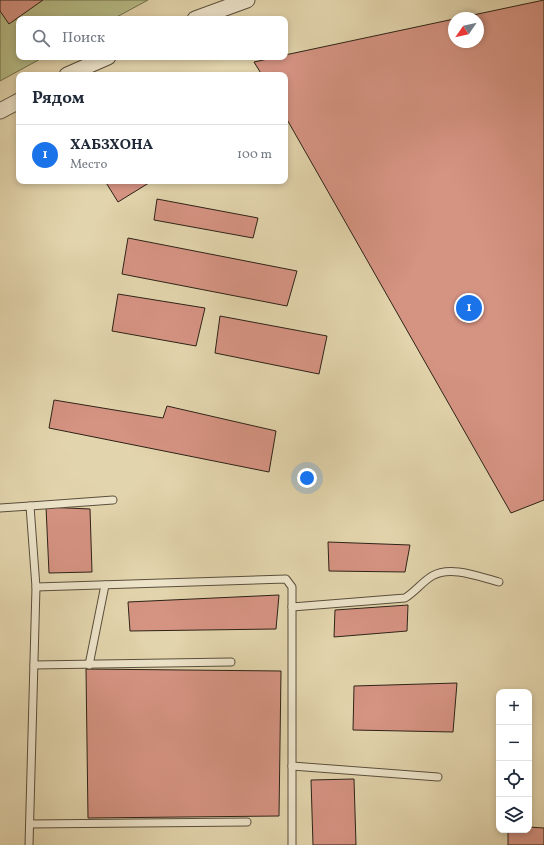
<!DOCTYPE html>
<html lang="ru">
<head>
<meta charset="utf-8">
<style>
	:root { --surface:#fff; --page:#f2f2f3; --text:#1f2937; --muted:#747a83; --line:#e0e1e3; --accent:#1a73e8 }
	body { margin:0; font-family:Vollkorn,serif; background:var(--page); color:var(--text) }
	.controls { position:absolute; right:12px; bottom:12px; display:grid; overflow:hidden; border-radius:8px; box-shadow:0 2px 6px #0003 }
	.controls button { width:36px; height:36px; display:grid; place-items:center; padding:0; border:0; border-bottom:1px solid var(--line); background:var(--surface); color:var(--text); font:20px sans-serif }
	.compass { position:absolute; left:448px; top:12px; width:36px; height:36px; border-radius:50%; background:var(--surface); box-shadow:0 2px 6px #0003; rotate:236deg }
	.you { position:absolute; left:307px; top:478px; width:14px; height:14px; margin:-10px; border:3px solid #fff; border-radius:50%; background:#1a73e8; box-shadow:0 0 0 6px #1a73e833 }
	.badge { display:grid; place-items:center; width:26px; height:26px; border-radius:50%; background:var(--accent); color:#fff; font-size:13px; font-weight:700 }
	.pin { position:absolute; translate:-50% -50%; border:2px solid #fff; box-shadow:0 1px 4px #0006 }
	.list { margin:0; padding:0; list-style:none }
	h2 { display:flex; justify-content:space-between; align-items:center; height:52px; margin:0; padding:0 16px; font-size:17px }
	h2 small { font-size:13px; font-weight:400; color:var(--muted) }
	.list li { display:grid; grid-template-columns:26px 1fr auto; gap:12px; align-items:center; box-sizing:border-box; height:60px; padding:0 16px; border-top:1px solid var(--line) }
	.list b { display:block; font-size:15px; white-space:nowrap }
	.list p { margin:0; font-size:13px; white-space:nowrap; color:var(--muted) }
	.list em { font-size:13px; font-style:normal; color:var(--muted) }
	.icon { flex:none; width:22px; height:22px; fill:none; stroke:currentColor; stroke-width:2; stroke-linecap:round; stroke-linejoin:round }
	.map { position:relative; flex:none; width:544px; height:845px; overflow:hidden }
	.search { position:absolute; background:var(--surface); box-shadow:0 2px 6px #0003; left:16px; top:16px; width:272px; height:44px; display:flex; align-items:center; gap:10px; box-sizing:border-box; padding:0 14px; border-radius:8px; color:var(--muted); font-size:15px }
	.panel { position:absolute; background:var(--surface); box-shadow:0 2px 6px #0003; left:16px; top:72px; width:272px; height:112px; border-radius:8px }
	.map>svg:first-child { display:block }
	.green { fill:#b6bc87; stroke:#72704f }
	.building { fill:#d59382; stroke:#2d2317 }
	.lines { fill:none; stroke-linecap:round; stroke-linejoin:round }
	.lane-casing { stroke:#5a4f3c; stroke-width:9 }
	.street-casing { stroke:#5a4f3c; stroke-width:17 }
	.lane { stroke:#ece3c9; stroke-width:7 }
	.street { stroke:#ece3c9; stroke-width:15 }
</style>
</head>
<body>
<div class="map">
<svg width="544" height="845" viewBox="0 0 544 845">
	<rect width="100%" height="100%" fill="#e2d4ac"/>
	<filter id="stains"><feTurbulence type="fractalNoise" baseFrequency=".005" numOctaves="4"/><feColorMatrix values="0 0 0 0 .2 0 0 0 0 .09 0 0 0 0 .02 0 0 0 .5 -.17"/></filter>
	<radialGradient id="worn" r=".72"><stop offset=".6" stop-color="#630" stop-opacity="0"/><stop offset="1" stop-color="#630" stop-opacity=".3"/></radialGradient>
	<path class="green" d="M 0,0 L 148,0 L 113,19 L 19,19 L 19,57 L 44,57 L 0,81 Z"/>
	<g class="building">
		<path d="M 0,0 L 43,0 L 9,24 L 0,11 Z"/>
		<path d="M 544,0 L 544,500 L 511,513 L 285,116 L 285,75 L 262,75 L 254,62 L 277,57 L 285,57 L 285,55 L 454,19 L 454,42 L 478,42 L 478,18 L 459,18 Z"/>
		<path d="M 105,181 L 152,181 L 118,202 Z"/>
		<path d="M 157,199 L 258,218 L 253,238 L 154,220 Z"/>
		<path d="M 128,238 L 297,271 L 287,306 L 122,274 Z"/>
		<path d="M 118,294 L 205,308 L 196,346 L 112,331 Z"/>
		<path d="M 220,316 L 327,336 L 319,374 L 215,353 Z"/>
		<path d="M 54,400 L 163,418 L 167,406 L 276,431 L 269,472 L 49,428 Z"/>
		<path d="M 46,507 L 90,509 L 92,572 L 49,573 Z"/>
		<path d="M 328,542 L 410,545 L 405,572 L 329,571 Z"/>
		<path d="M 279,595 L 276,629 L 130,631 L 128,602 Z"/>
		<path d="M 408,605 L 407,631 L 334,637 L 335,610 Z"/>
		<path d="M 86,669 L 281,671 L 279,816 L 88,818 Z"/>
		<path d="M 457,683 L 453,732 L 353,730 L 354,686 Z"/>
		<path d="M 354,779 L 356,845 L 313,845 L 311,780 Z"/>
		<path d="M 529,827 L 544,828 L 544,845 L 508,845 L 508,830 L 529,830 Z"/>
	</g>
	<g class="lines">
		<g class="lane-casing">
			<g id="lane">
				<path d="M 30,506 L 113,500"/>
				<path d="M 0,508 L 30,506 L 36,587 L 29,845"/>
				<path d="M 36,587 L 286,579 L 292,587 L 292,845"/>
				<path d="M 292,607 L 405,598 C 415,592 422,582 432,576 C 451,565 479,577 499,582"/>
				<path d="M 34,665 L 231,662"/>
				<path d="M 89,665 L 105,585"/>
				<path d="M 292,766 L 438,777"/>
				<path d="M 30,824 L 247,822"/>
			</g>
		</g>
		<g class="street-casing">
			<g id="street">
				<path d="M 195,19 L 247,0"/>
				<path d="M 67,75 L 108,57"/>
				<path d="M 0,111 L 19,101"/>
			</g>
		</g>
		<use href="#lane" class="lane"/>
		<use href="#street" class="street"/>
	</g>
	<rect width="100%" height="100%" filter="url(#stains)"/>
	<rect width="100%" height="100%" fill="url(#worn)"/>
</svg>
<div class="controls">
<button>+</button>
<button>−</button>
<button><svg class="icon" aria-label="locate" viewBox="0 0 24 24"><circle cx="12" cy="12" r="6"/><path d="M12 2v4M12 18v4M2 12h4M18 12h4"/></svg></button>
<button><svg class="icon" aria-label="layers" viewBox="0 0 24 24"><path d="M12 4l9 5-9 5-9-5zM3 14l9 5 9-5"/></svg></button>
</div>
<svg class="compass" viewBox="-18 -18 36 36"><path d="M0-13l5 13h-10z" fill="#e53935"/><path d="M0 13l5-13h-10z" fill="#747a83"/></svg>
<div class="you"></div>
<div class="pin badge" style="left:469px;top:308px">1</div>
<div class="search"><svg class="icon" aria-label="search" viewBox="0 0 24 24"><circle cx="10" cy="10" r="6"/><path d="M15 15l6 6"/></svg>Поиск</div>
<section class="panel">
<h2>Рядом<small></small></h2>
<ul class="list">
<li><span class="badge">1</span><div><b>ХАБЗХОНА</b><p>Место</p></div><em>100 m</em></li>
</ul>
</section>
</div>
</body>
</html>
